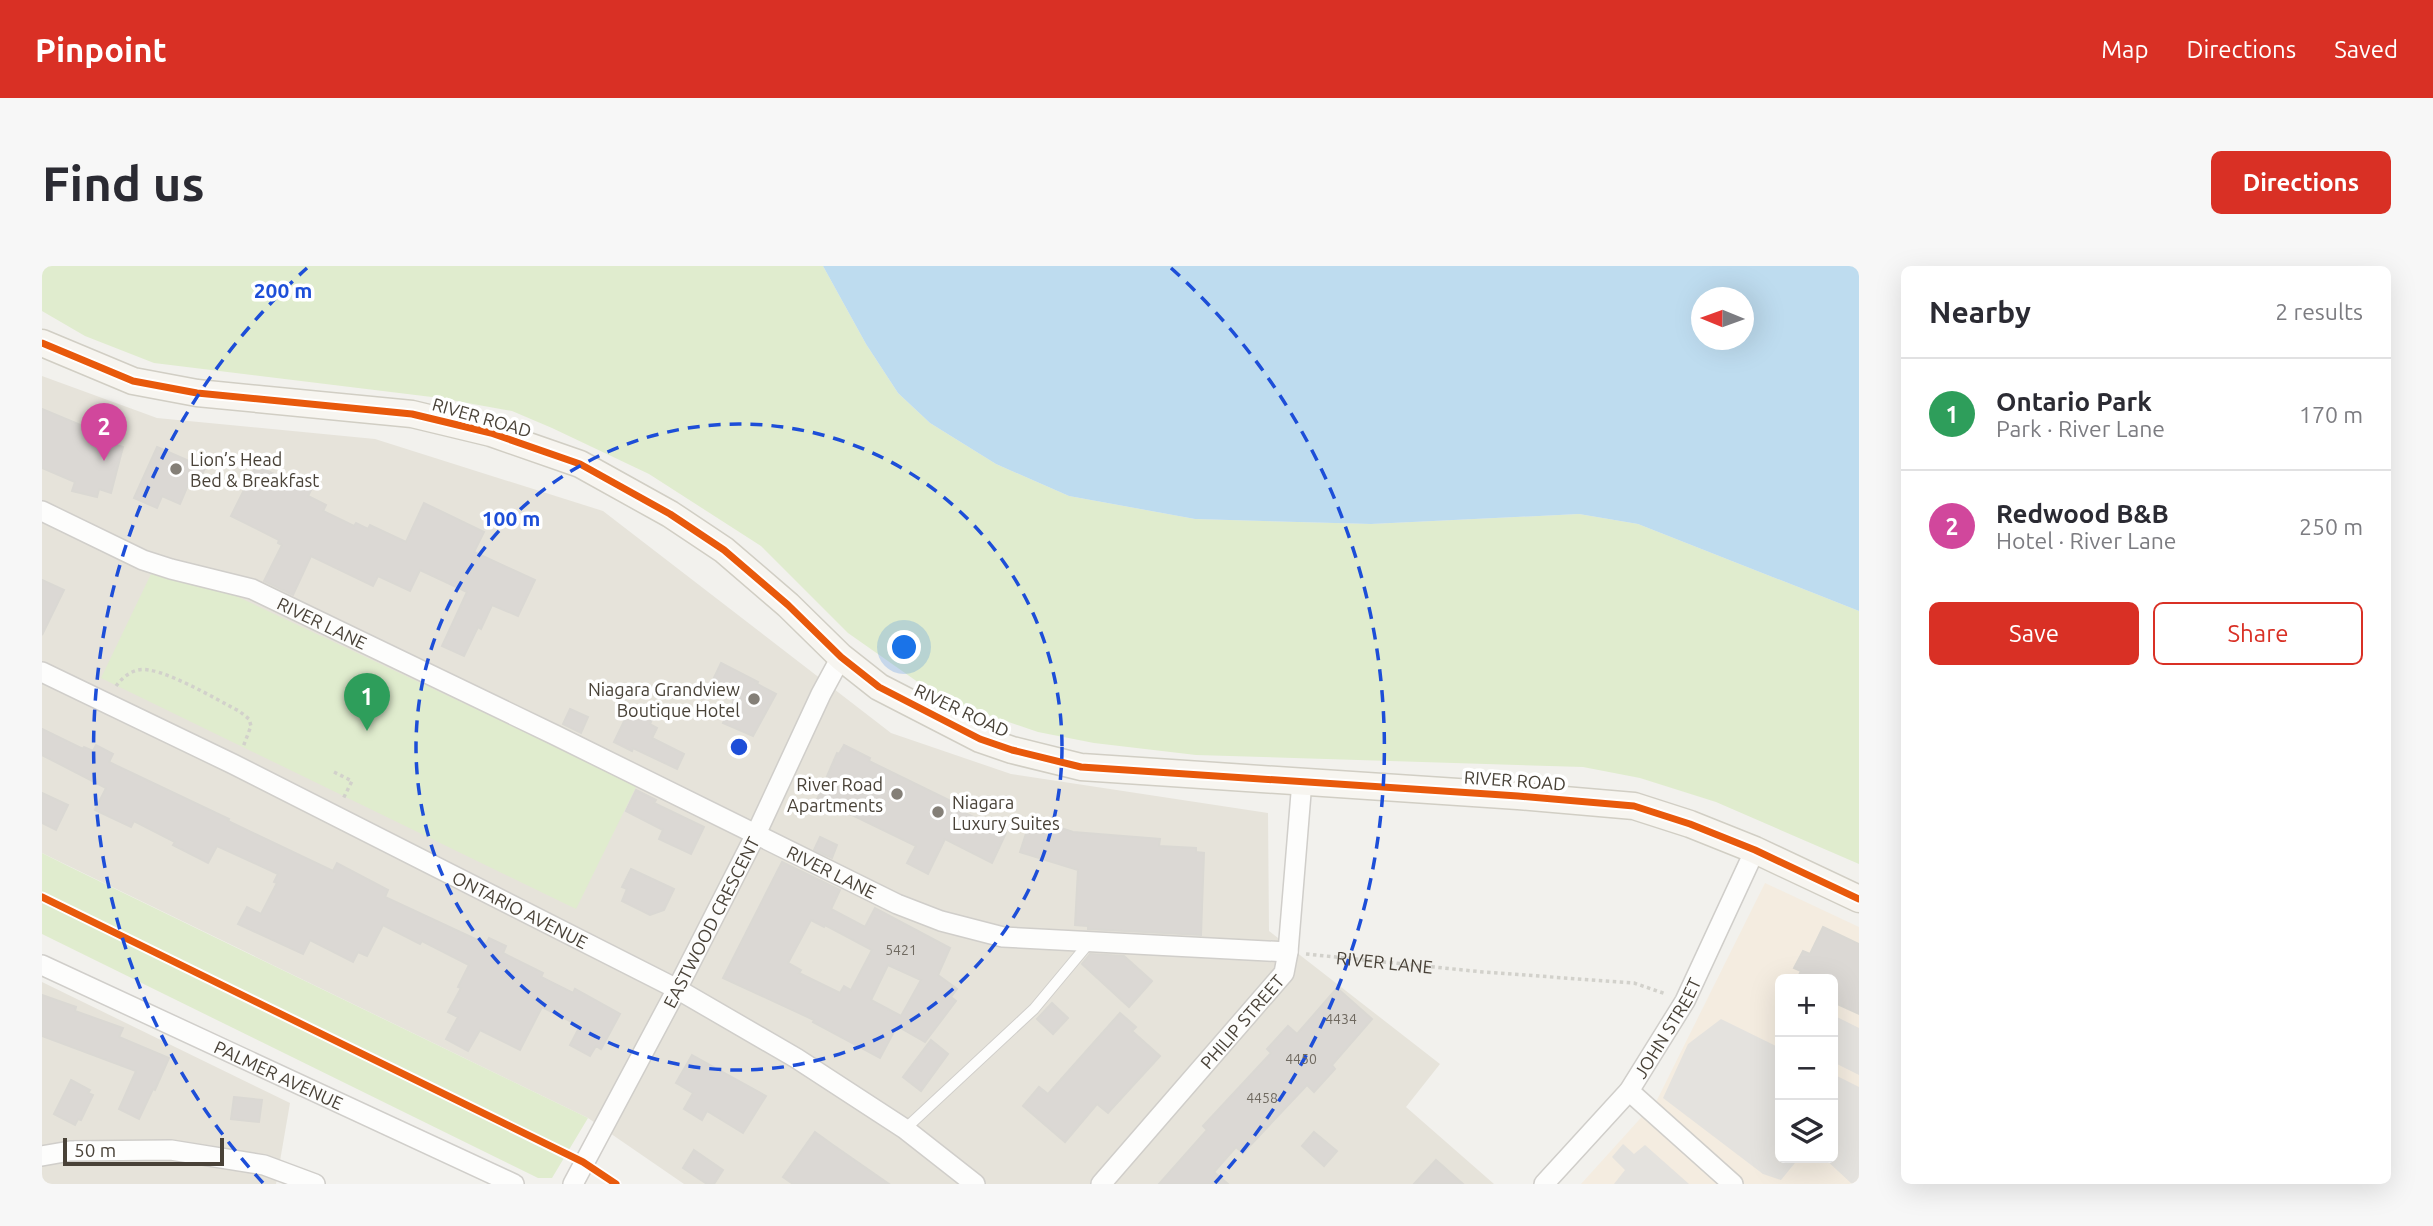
<!DOCTYPE html>
<html lang="en">
<head>
<meta charset="utf-8">
<style>
	:root { --surface:#fff; --page:#f7f7f7; --text:#2b2b33; --muted:#7c7c81; --line:#e1e1e2; --accent:#d93025 }
	body { margin:0; font-family:Ubuntu,sans-serif; background:var(--page); color:var(--text) }
	.controls { position:absolute; right:21px; bottom:21px; display:grid; overflow:hidden; border-radius:10px; box-shadow:0 7px 28px #0002 }
	.controls button { width:63px; height:63px; display:grid; place-items:center; padding:0; border:0; border-bottom:2px solid var(--line); background:var(--surface); color:var(--text); font:35px sans-serif }
	.compass { position:absolute; left:1649px; top:21px; width:63px; height:63px; border-radius:50%; background:var(--surface); box-shadow:0 7px 28px #0002; rotate:271deg }
	.scale { position:absolute; left:21px; bottom:18px; width:161px; box-sizing:border-box; padding-left:7px; border:4px solid #494238; border-top:0; font-size:19px; line-height:24px; white-space:nowrap; color:#494238; -webkit-text-stroke:5px #fff; paint-order:stroke }
	.you { position:absolute; left:863px; top:382px; width:24px; height:24px; margin:-18px; border:5px solid #fff; border-radius:50%; background:#1a73e8; box-shadow:0 0 0 10px #1a73e833 }
	.badge { display:grid; place-items:center; width:46px; height:46px; border-radius:50%; background:var(--accent); color:#fff; font-size:23px; font-weight:700 }
	.pin { position:absolute; translate:-50% -58px; filter:drop-shadow(0 2px 4px #0008) }
	.pin::after { content:''; position:absolute; top:37px; width:24px; height:21px; background:inherit; clip-path:polygon(0 0,100% 0,50% 100%) }
	.list { margin:0; padding:0; list-style:none }
	h2 { display:flex; justify-content:space-between; align-items:center; height:91px; margin:0; padding:0 28px; font-size:30px }
	h2 small { font-size:23px; font-weight:400; color:var(--muted) }
	.list li { display:grid; grid-template-columns:46px 1fr auto; gap:21px; align-items:center; box-sizing:border-box; height:112px; padding:0 28px; border-top:2px solid var(--line) }
	.list b { display:block; font-size:26px; white-space:nowrap }
	.list p { margin:0; font-size:23px; white-space:nowrap; color:var(--muted) }
	.list em { font-size:23px; font-style:normal; color:var(--muted) }
	.actions { display:flex; gap:14px; padding:21px 28px }
	.actions a { flex:1; padding:16px 0; border:2px solid var(--accent); border-radius:10px; text-align:center; font-size:24px; color:var(--accent) }
	.actions .main { background:var(--accent); color:#fff }
	.icon { flex:none; width:38px; height:38px; fill:none; stroke:currentColor; stroke-width:2; stroke-linecap:round; stroke-linejoin:round }
	.map { position:relative; flex:none; width:1817px; height:918px; overflow:hidden; border-radius:10px }
	header { display:flex; align-items:center; gap:42px; box-sizing:border-box; height:98px; padding:0 35px; background:var(--accent); color:#fff }
	header strong { font-size:33px }
	nav { display:flex; gap:38px; margin-inline-start:auto; font-size:24px }
	.intro { display:flex; align-items:center; justify-content:space-between; box-sizing:border-box; height:168px; padding:0 42px }
	h1 { margin:0; font-size:49px }
	.button { padding:18px 32px; border-radius:10px; background:var(--accent); color:#fff; font-size:24px; font-weight:700 }
	main { display:flex; gap:42px; padding:0 42px }
	aside { flex:1; background:var(--surface); border-radius:10px; box-shadow:0 7px 28px #0002 }
	.map>svg:first-child { display:block }
	.residential { fill:#e6e3da }
	.commercial { fill:#f4ece0; fill-rule:evenodd }
	.green { fill:#e0ecce }
	.parking { fill:#e4e2de }
	.water { fill:#bedcef; fill-rule:evenodd }
	.building { fill:#dbd8d4; stroke:#dad8d3; stroke-width:2; fill-rule:evenodd }
	.lines { fill:none; stroke-linecap:round; stroke-linejoin:round }
	.lane-casing { stroke:#d0ceca; stroke-width:12 }
	.street-casing { stroke:#d0ceca; stroke-width:22 }
	.secondary-casing { stroke:#d1cec4; stroke-width:29 }
	.path { stroke:#d2d1cb; stroke-width:3.5; stroke-dasharray:3.5 3.5; stroke-linecap:butt }
	.lane { stroke:#fdfdfc; stroke-width:10 }
	.street { stroke:#fdfdfc; stroke-width:19 }
	.secondary { stroke:#f7f5f0; stroke-width:26 }
	.cycleway-casing { stroke:#fff; stroke-width:11 }
	.cycleway { stroke:#e8590c; stroke-width:7 }
	.ring { fill:none; stroke:#1d4ed8; stroke-width:3.5; stroke-dasharray:12 9 }
	.poi-dot { fill:#847f77; stroke:#fff; stroke-width:2.5 }
	.labels { text-anchor:middle; dominant-baseline:central; stroke-width:7; stroke-linejoin:round; paint-order:stroke }
	.number-label { font-size:14px; fill:#6f6960 }
	.street-label { font-size:18px; fill:#494238; stroke:#fff }
	.poi-label { font-size:18px; fill:#494238; stroke:#fff; text-anchor:start }
	.centre { fill:#1d4ed8; stroke:#fff; stroke-width:3.5 }
	.ring-label { font-size:21px; text-anchor:middle; font-weight:bold; fill:#1d4ed8; stroke:#fff; stroke-width:7; stroke-linejoin:round; paint-order:stroke }
</style>
</head>
<body>
<header>
<strong>Pinpoint</strong>
<nav><a>Map</a><a>Directions</a><a>Saved</a></nav>
</header>
<div class="intro"><h1>Find us</h1><a class="button">Directions</a></div>
<main>
<div class="map">
<svg width="1817" height="918" viewBox="0 0 1817 918">
	<rect width="100%" height="100%" fill="#f2f1ed"/>
	<g class="residential">
		<path d="M 0,110 L 115,152 L 333,173 L 561,245 L 849,467 L 969,508 L 1226,547 L 1227,665 L 1398,798 L 1364,841 L 1452,918 L 642,918 L 546,852 L 0,587 Z"/>
		<path d="M 0,716 L 248,837 L 234,918 L 0,918 Z"/>
	</g>
	<path class="commercial" d="M 1723,617 L 1817,661 L 1817,918 L 1539,918 L 1615,834 ZM 1738,713 L 1791,713 L 1791,892 L 1738,892 Z"/>
	<g class="green">
		<path d="M 0,0 L 781,0 L 824,78 L 856,127 L 888,157 L 954,198 L 1027,230 L 1153,253 L 1329,258 L 1537,248 L 1596,258 L 1817,345 L 1817,598 L 1674,536 L 1598,512 L 1541,501 L 1154,489 L 1052,477 L 996,466 L 900,433 L 806,367 L 719,280 L 607,208 L 510,162 L 470,145 L 398,132 L 112,97 L 43,70 L 0,45 Z"/>
		<path d="M 109,308 L 192,329 L 595,519 L 534,643 L 59,412 Z"/>
		<path d="M 0,587 L 28,601 L 546,852 L 510,912 L 496,912 L 0,668 Z"/>
	</g>
	<g class="parking">
		<path d="M 1791,749 L 1817,762 L 1817,809 L 1791,796 Z"/>
		<path d="M 1679,753 L 1738,782 L 1738,892 L 1757,892 L 1739,914 L 1721,908 L 1621,832 L 1646,778 Z"/>
		<path d="M 1791,808 L 1817,821 L 1817,918 L 1810,918 L 1782,892 L 1791,892 Z"/>
		<path d="M 1581,878 L 1592,888 L 1603,879 L 1647,918 L 1572,918 L 1583,904 L 1570,891 Z"/>
	</g>
	<path class="water" d="M 781,0 L 1817,0 L 1817,345 L 1596,258 L 1537,248 L 1329,258 L 1153,253 L 1027,230 L 954,198 L 888,157 L 856,127 L 824,78 ZM 1660,32 L 1702,32 L 1702,74 L 1660,74 Z"/>
	<g class="building">
		<path d="M 0,143 L 53,165 L 50,172 L 81,181 L 69,227 L 57,223 L 55,231 L 30,225 L 33,216 L 0,202 Z"/>
		<path d="M 115,181 L 163,202 L 154,222 L 146,219 L 138,238 L 120,230 L 115,242 L 92,232 Z"/>
		<path d="M 214,200 L 269,224 L 266,230 L 284,239 L 281,245 L 312,260 L 314,257 L 326,263 L 328,259 L 364,276 L 382,237 L 442,266 L 432,286 L 493,314 L 476,350 L 450,339 L 439,363 L 436,361 L 422,390 L 400,380 L 425,326 L 378,304 L 368,325 L 336,310 L 331,320 L 269,290 L 251,329 L 222,315 L 240,279 L 236,277 L 237,274 L 189,250 Z"/>
		<path d="M 0,314 L 22,324 L 0,369 Z"/>
		<path d="M 679,397 L 716,416 L 715,418 L 734,428 L 711,470 L 681,457 L 692,434 L 667,422 Z"/>
		<path d="M 528,443 L 546,451 L 539,467 L 521,458 Z"/>
		<path d="M 594,443 L 611,451 L 608,458 L 615,462 L 610,472 L 642,488 L 635,503 L 591,482 L 590,485 L 572,476 L 585,449 L 590,451 Z"/>
		<path d="M 0,463 L 41,483 L 42,481 L 51,485 L 54,479 L 71,488 L 67,496 L 187,553 L 186,555 L 291,605 L 295,597 L 346,624 L 343,631 L 444,678 L 447,672 L 464,680 L 461,687 L 501,707 L 499,711 L 531,727 L 533,723 L 578,748 L 559,783 L 554,780 L 548,790 L 528,779 L 538,760 L 500,741 L 478,784 L 438,764 L 426,785 L 404,773 L 416,751 L 406,746 L 419,722 L 416,721 L 427,699 L 380,675 L 378,678 L 341,659 L 325,690 L 316,686 L 311,696 L 268,674 L 261,688 L 196,658 L 205,641 L 219,648 L 235,617 L 232,616 L 236,608 L 175,580 L 166,597 L 131,579 L 133,576 L 92,555 L 89,561 L 53,544 L 64,522 L 0,489 Z"/>
		<path d="M 802,479 L 828,492 L 827,495 L 919,540 L 917,544 L 964,567 L 950,597 L 903,573 L 886,608 L 865,597 L 874,580 L 804,546 L 803,549 L 774,536 L 795,487 L 797,488 Z"/>
		<path d="M 594,524 L 614,534 L 612,537 L 662,561 L 649,588 L 617,573 L 621,564 L 584,545 Z"/>
		<path d="M 0,527 L 26,539 L 14,564 L 0,557 Z"/>
		<path d="M 989,552 L 1031,566 L 1118,573 L 1117,580 L 1154,582 L 1154,586 L 1162,587 L 1159,669 L 1046,663 L 1046,660 L 1033,659 L 1036,604 L 978,586 Z"/>
		<path d="M 778,571 L 795,579 L 790,592 L 772,584 Z"/>
		<path d="M 740,596 L 798,624 L 789,643 L 823,661 L 833,642 L 908,682 L 896,709 L 915,723 L 909,731 L 914,735 L 883,776 L 855,760 L 838,792 L 771,756 L 772,754 L 681,712 ZM 769,654 L 782,661 L 783,659 L 830,684 L 809,724 L 802,720 L 798,727 L 757,707 L 759,704 L 746,697 ZM 846,699 L 879,714 L 859,750 L 829,734 Z"/>
		<path d="M 589,603 L 632,623 L 622,644 L 608,649 L 580,635 L 585,623 L 580,621 Z"/>
		<path d="M 1781,661 L 1817,678 L 1817,748 L 1791,736 L 1791,713 L 1755,713 L 1759,705 L 1752,702 L 1761,685 L 1768,688 Z"/>
		<path d="M 1048,688 L 1082,690 L 1110,715 L 1087,741 L 1040,698 Z"/>
		<path d="M 1295,722 L 1330,753 L 1290,799 L 1293,803 L 1272,826 L 1265,819 L 1201,887 L 1194,881 L 1172,906 L 1186,918 L 1117,918 L 1165,864 L 1161,860 L 1229,787 L 1225,783 L 1246,760 L 1255,768 Z"/>
		<path d="M 0,729 L 34,741 L 33,745 L 81,762 L 77,771 L 127,792 L 113,824 L 111,823 L 97,853 L 77,843 L 94,805 L 0,770 Z"/>
		<path d="M 1010,737 L 1026,752 L 1011,768 L 995,753 Z"/>
		<path d="M 1078,747 L 1094,761 L 1090,765 L 1118,790 L 1066,847 L 1055,838 L 1023,876 L 981,840 L 997,821 L 1006,828 Z"/>
		<path d="M 889,774 L 906,788 L 879,825 L 861,811 Z"/>
		<path d="M 650,789 L 724,830 L 701,867 L 665,845 L 660,854 L 642,843 L 651,827 L 634,817 Z"/>
		<path d="M 29,814 L 48,824 L 46,827 L 51,829 L 39,854 L 36,853 L 33,859 L 12,848 Z"/>
		<path d="M 192,831 L 220,834 L 217,856 L 189,853 Z"/>
		<path d="M 773,866 L 791,879 L 847,918 L 751,918 L 741,911 Z"/>
		<path d="M 1272,866 L 1295,885 L 1282,900 L 1260,880 Z"/>
		<path d="M 652,884 L 681,904 L 672,918 L 665,918 L 641,902 Z"/>
		<path d="M 1394,894 L 1421,918 L 1372,918 Z"/>
	</g>
	<g class="lines">
		<g class="lane-casing">
			<path id="lane" d="M 863,863 L 992,743 L 1047,677"/>
		</g>
		<g class="street-casing">
			<g id="street">
				<path id="s2" d="M 0,245 L 101,294 L 129,303 L 210,323 L 513,469 L 855,638 L 899,655 L 961,671 L 1246,686"/>
				<path id="s3" d="M 0,406 L 191,498 L 635,723 L 754,792 L 863,863 L 933,918"/>
				<path id="s4" d="M 0,699 L 472,918"/>
				<path d="M 1587,825 L 1691,918"/>
				<path d="M 0,890 L 28,885 L 129,884 L 222,899 L 273,918"/>
				<path id="s5" d="M 531,918 L 635,723 L 714,568 L 779,428 L 799,391"/>
				<path id="s6" d="M 1059,918 L 1242,707 L 1246,686 L 1260,515"/>
				<path id="s7" d="M 1502,918 L 1587,825 L 1643,735 L 1713,584"/>
			</g>
		</g>
		<g class="secondary-casing">
			<path id="secondary" d="M 0,77 L 91,115 L 155,127 L 370,148 L 449,167 L 538,198 L 628,248 L 682,284 L 746,339 L 799,391 L 837,421 L 938,473 L 970,484 L 1039,501 L 1476,530 L 1592,540 L 1648,558 L 1713,584 L 1817,633"/>
		</g>
		<g class="path">
			<path d="M 74,420 C 79,413 87,406 96,404 C 118,399 175,434 197,445 L 207,453 L 209,460 L 201,481"/>
			<path d="M 292,506 L 310,515 L 301,533"/>
			<path id="s1" d="M 1264,688 L 1441,706 L 1592,717 L 1624,728"/>
		</g>
		<use href="#lane" class="lane"/>
		<use href="#street" class="street"/>
		<use href="#secondary" class="secondary"/>
		<g class="cycleway-casing">
			<g id="cycleway">
				<path d="M 0,77 L 91,115 L 155,127 L 370,148 L 449,167 L 538,198 L 628,248 L 682,284 L 746,339 L 799,391 L 837,421 L 938,473 L 970,484 L 1039,501 L 1476,530 L 1592,540 L 1648,558 L 1713,584 L 1817,633"/>
				<path d="M 0,631 L 541,896 L 574,918"/>
			</g>
		</g>
		<use href="#cycleway" class="cycleway"/>
	</g>
	<g class="ring">
		<circle cx="697" cy="481" r="323"/>
		<path d="M221 917A645 645 0 0 1 265 2M1129 2A645 645 0 0 1 1173 917"/>
	</g>
	<g class="poi-dot">
		<circle cx="134" cy="203" r="7"/>
		<circle cx="712" cy="433" r="7"/>
		<circle cx="855" cy="528" r="7"/>
		<circle cx="896" cy="546" r="7"/>
	</g>
	<g class="labels">
		<g class="number-label">
			<text x="859" y="684">5421</text>
			<text x="1299" y="753">4434</text>
			<text x="1259" y="793">4450</text>
			<text x="1220" y="832">4458</text>
		</g>
		<g class="street-label">
			<text transform="translate(440 151) rotate(16)">RIVER ROAD</text>
			<text stroke="none"><textPath href="#s2" startOffset="303">RIVER LANE</textPath></text>
			<text transform="translate(920 444) rotate(25)">RIVER ROAD</text>
			<text transform="translate(1473 514) rotate(4)">RIVER ROAD</text>
			<text stroke="none"><textPath href="#s2" startOffset="870">RIVER LANE</textPath></text>
			<text stroke="none"><textPath href="#s3" startOffset="534">ONTARIO AVENUE</textPath></text>
			<text stroke="none"><textPath href="#s5" startOffset="296">EASTWOOD CRESCENT</textPath></text>
			<text stroke="none"><textPath href="#s1" startOffset="79">RIVER LANE</textPath></text>
			<text stroke="none"><textPath href="#s6" startOffset="215">PHILIP STREET</textPath></text>
			<text stroke="none"><textPath href="#s7" startOffset="200">JOHN STREET</textPath></text>
			<text stroke="none"><textPath href="#s4" startOffset="261">PALMER AVENUE</textPath></text>
		</g>
		<g class="poi-label">
			<text x="148" y="193">Lion’s Head<tspan x="148" dy="21">Bed &amp; Breakfast</tspan></text>
			<text x="698" y="423" text-anchor="end">Niagara Grandview<tspan x="698" dy="21">Boutique Hotel</tspan></text>
			<text x="841" y="518" text-anchor="end">River Road<tspan x="841" dy="21">Apartments</tspan></text>
			<text x="910" y="536">Niagara<tspan x="910" dy="21">Luxury Suites</tspan></text>
		</g>
	</g>
	<circle cx="697" cy="481" r="10" class="centre"/>
	<g class="ring-label">
		<text x="241" y="32">200 m</text>
		<text x="469" y="260">100 m</text>
	</g>
</svg>
<div class="controls">
<button>+</button>
<button>−</button>
<button><svg class="icon" aria-label="layers" viewBox="0 0 24 24"><path d="M12 4l9 5-9 5-9-5zM3 14l9 5 9-5"/></svg></button>
</div>
<svg class="compass" viewBox="-18 -18 36 36"><path d="M0-13l5 13h-10z" fill="#e53935"/><path d="M0 13l5-13h-10z" fill="#7c7c81"/></svg>
<div class="scale">50 m</div>
<div class="you"></div>
<div class="pin badge" style="left:325px;top:465px;background:#2e9e5b">1</div>
<div class="pin badge" style="left:62px;top:195px;background:#d1479c">2</div>
</div>
<aside>
<h2>Nearby<small>2 results</small></h2>
<ul class="list">
<li><span class="badge" style="background:#2e9e5b">1</span><div><b>Ontario Park</b><p>Park · River Lane</p></div><em>170 m</em></li>
<li><span class="badge" style="background:#d1479c">2</span><div><b>Redwood B&amp;B</b><p>Hotel · River Lane</p></div><em>250 m</em></li>
</ul>
<div class="actions"><a class="main">Save</a><a>Share</a></div>
</aside>
</main>
</body>
</html>
